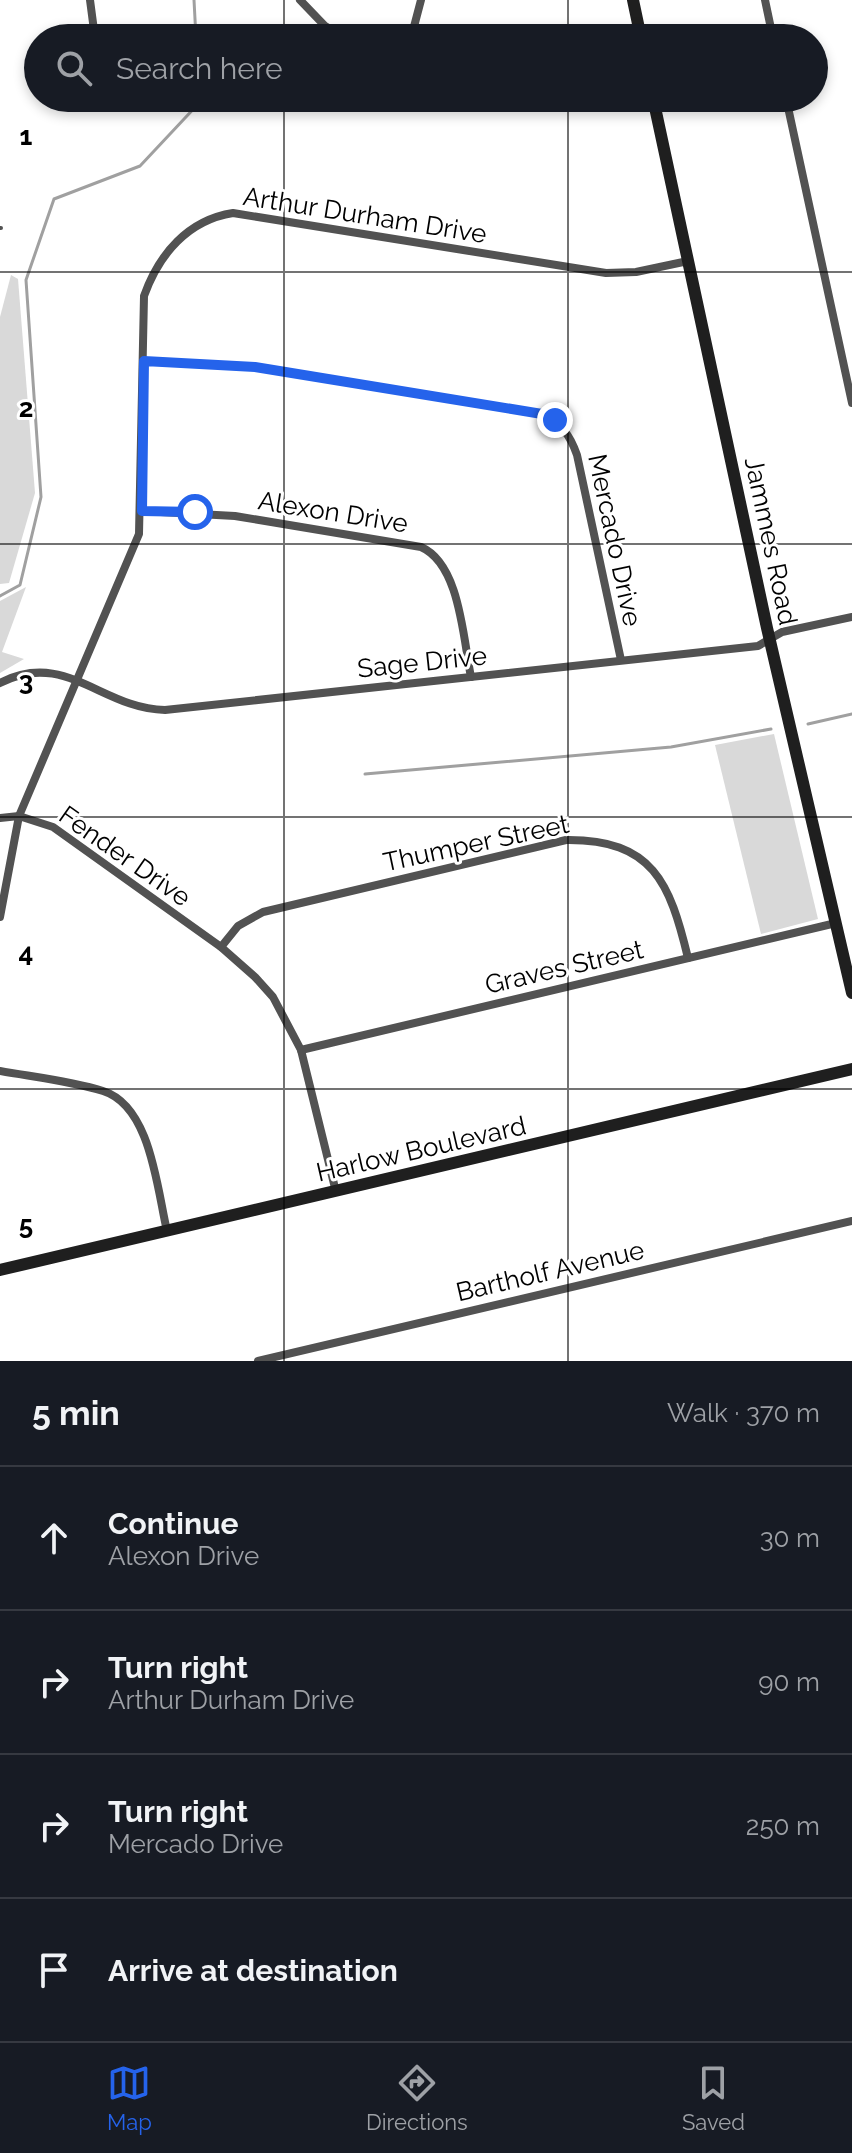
<!DOCTYPE html>
<html lang="en">
<head>
<meta charset="utf-8">
<style>
	:root { --surface:#171b24; --page:#20242c; --text:#f1f3f6; --muted:#9ea1a6; --line:#363941; --accent:#2563eb }
	body { margin:0; font-family:Raleway,sans-serif; background:var(--page); color:var(--text) }
	.stop { position:absolute; width:24px; height:24px; margin:-18px; border:6px solid #2563eb; border-radius:50%; background:#fff }
	.stop.end { background:#2563eb; border-color:#fff; box-shadow:0 2px 8px #0008 }
	.list { margin:0; padding:0; list-style:none }
	h2 { display:flex; justify-content:space-between; align-items:center; height:104px; margin:0; padding:0 32px; font-size:34px }
	h2 small { font-size:26px; font-weight:400; color:var(--muted) }
	.list li { display:grid; grid-template-columns:52px 1fr auto; gap:24px; align-items:center; box-sizing:border-box; height:144px; padding:0 32px; border-top:2px solid var(--line) }
	.list b { display:block; font-size:30px; white-space:nowrap }
	.list p { margin:0; font-size:26px; white-space:nowrap; color:var(--muted) }
	.list em { font-size:26px; font-style:normal; color:var(--muted) }
	.icon { flex:none; width:44px; height:44px; fill:none; stroke:currentColor; stroke-width:2; stroke-linecap:round; stroke-linejoin:round }
	.map { position:relative; flex:none; width:852px; height:1361px; overflow:hidden }
	.search { position:absolute; background:var(--surface); box-shadow:0 4px 12px #0003; left:24px; right:24px; top:24px; height:88px; display:flex; align-items:center; gap:20px; box-sizing:border-box; padding:0 28px; border-radius:44px; color:var(--muted); font-size:30px }
	.sheet { height:680px; background:var(--surface) }
	nav { display:flex; justify-content:space-around; align-items:center; box-sizing:border-box; height:112px; border-top:2px solid var(--line); background:var(--surface); font-size:22px; color:var(--muted) }
	nav a { display:grid; justify-items:center; gap:4px }
	nav .on { color:var(--accent) }
	.map>svg:first-child { display:block }
	.green { fill:#d9d9d9 }
	.lines { fill:none; stroke-linecap:round; stroke-linejoin:round }
	.stream { stroke:#a0a0a0; stroke-width:3 }
	.lane { stroke:#525252; stroke-width:4 }
	.street { stroke:#525252; stroke-width:8 }
	.secondary { stroke:#1f1f1f; stroke-width:12 }
	.route { stroke:#2563eb; stroke-width:10 }
	.grid { fill:none; stroke:#000; stroke-width:2; stroke-opacity:0.55 }
	.labels { text-anchor:middle; dominant-baseline:central; stroke-width:6; stroke-linejoin:round; paint-order:stroke }
	.street-label { font-size:26px; fill:#000; stroke:#fff }
	.grid-label { font-size:26px; text-anchor:middle; font-weight:bold; fill:#000; stroke:#fff; stroke-width:6; stroke-linejoin:round; paint-order:stroke }
</style>
</head>
<body>
<div class="map">
<svg width="852" height="1361" viewBox="0 0 852 1361">
	<rect width="100%" height="100%" fill="#fff"/>
	<g class="green">
		<path d="M 11,275 L 18,279 L 35,493 L 9,583 L 0,584 L 0,317 Z"/>
		<path d="M 26,587 L 2,652 L 24,659 L 0,673 L 0,601 Z"/>
		<path d="M 774,734 L 818,919 L 761,934 L 715,745 Z"/>
	</g>
	<g class="lines">
		<g class="stream">
			<path d="M 194,0 L 196,38"/>
			<path d="M 0,596 L 20,585 L 41,497 L 26,280 L 54,199 L 140,166 L 200,102 L 200,98"/>
			<path d="M 808,724 L 852,714"/>
			<path d="M 365,774 L 671,747 L 771,729"/>
		</g>
		<path class="lane" d="M 0,228 L 1,228"/>
		<g class="street">
			<path d="M 90,0 L 95,38"/>
			<path d="M 300,0 L 325,26 L 345,38"/>
			<path d="M 765,0 L 773,38"/>
			<path d="M 411,38 L 421,0"/>
			<path d="M 786,98 L 852,403"/>
			<path d="M 144,361 L 255,367 L 542,414 C 562,424 570,435 577,455 L 621,660"/>
			<path d="M 142,511 L 235,516 L 421,547 C 460,564 463,638 471,677"/>
			<path d="M 0,683 C 65,649 102,709 165,710 L 758,646 L 782,632 L 852,617"/>
			<path d="M 0,818 L 19,816 L 53,827 L 221,947 L 255,977 L 273,997 L 301,1050 L 336,1192"/>
			<path d="M 0,917 L 19,816 L 139,534 L 144,296 C 159,254 188,220 233,213 L 606,273 L 636,272 L 688,261"/>
			<path d="M 221,947 L 238,926 L 263,912 L 566,840 C 653,839 670,883 688,958"/>
			<path d="M 301,1050 L 836,923"/>
			<path d="M 0,1071 C 34,1077 71,1081 103,1091 C 151,1106 157,1189 167,1231"/>
			<path d="M 258,1361 L 852,1221"/>
		</g>
		<g class="secondary">
			<path d="M 633,0 L 641,38"/>
			<path d="M 653,98 L 767,628 L 852,993"/>
			<path d="M 0,1270 L 852,1069"/>
		</g>
	</g>
	<g class="lines">
		<path class="route" d="M 195,512 L 142,511 L 144,361 L 255,367 L 542,414 L 555,420"/>
	</g>
	<path class="grid" d="M 284,0 L 284,38M 568,0 L 568,38M 284,98 L 284,1361M 568,98 L 568,1361M 0,272 L 852,272M 0,544 L 852,544M 0,817 L 852,817M 0,1089 L 852,1089"/>
	<g class="labels">
		<g class="street-label">
			<text transform="translate(365 215) rotate(9)">Arthur Durham Drive</text>
			<text transform="translate(333 512) rotate(9)">Alexon Drive</text>
			<text transform="translate(615 540) rotate(78)">Mercado Drive</text>
			<text transform="translate(771 541) rotate(78)">Jammes Road</text>
			<text transform="translate(422 662) rotate(-6)">Sage Drive</text>
			<text transform="translate(476 843) rotate(-12)">Thumper Street</text>
			<text transform="translate(125 856) rotate(35)">Fender Drive</text>
			<text transform="translate(564 967) rotate(-13)">Graves Street</text>
			<text transform="translate(421 1149) rotate(-13)">Harlow Boulevard</text>
			<text transform="translate(550 1271) rotate(-13)">Bartholf Avenue</text>
		</g>
	</g>
	<g class="grid-label">
		<text x="26" y="145">1</text>
		<text x="26" y="417">2</text>
		<text x="26" y="690">3</text>
		<text x="26" y="962">4</text>
		<text x="26" y="1234">5</text>
	</g>
</svg>
<div class="stop" style="left:195px;top:512px"></div>
<div class="stop end" style="left:555px;top:420px"></div>
<div class="search"><svg class="icon" aria-label="search" viewBox="0 0 24 24"><circle cx="10" cy="10" r="6"/><path d="M15 15l6 6"/></svg>Search here</div>
</div>
<section class="sheet">
<h2>5 min<small>Walk · 370 m</small></h2>
<ul class="list">
<li><svg class="icon" aria-label="ahead" viewBox="0 0 24 24"><path d="M12 20V5M6 11l6-6 6 6"/></svg><div><b>Continue</b><p>Alexon Drive</p></div><em>30 m</em></li>
<li><svg class="icon" aria-label="right" viewBox="0 0 24 24"><path d="M7 20v-9h11M14 6l5 5-5 5"/></svg><div><b>Turn right</b><p>Arthur Durham Drive</p></div><em>90 m</em></li>
<li><svg class="icon" aria-label="right" viewBox="0 0 24 24"><path d="M7 20v-9h11M14 6l5 5-5 5"/></svg><div><b>Turn right</b><p>Mercado Drive</p></div><em>250 m</em></li>
<li><svg class="icon" aria-label="arrive" viewBox="0 0 24 24"><path d="M6 21V4h12l-3 4 3 4H6"/></svg><div><b>Arrive at destination</b></div></li>
</ul>
</section>
<nav>
<a class="on"><svg class="icon" aria-label="map" viewBox="0 0 24 24"><path d="M3 6l6-2 6 2 6-2v14l-6 2-6-2-6 2zM9 4v14M15 6v14"/></svg>Map</a>
<a><svg class="icon" aria-label="directions" viewBox="0 0 24 24"><path d="M12 3l9 9-9 9-9-9zM9 14v-3h6M13 9l2 2-2 2"/></svg>Directions</a>
<a><svg class="icon" aria-label="saved" viewBox="0 0 24 24"><path d="M7 4h10v16l-5-4-5 4z"/></svg>Saved</a>
</nav>
</body>
</html>
